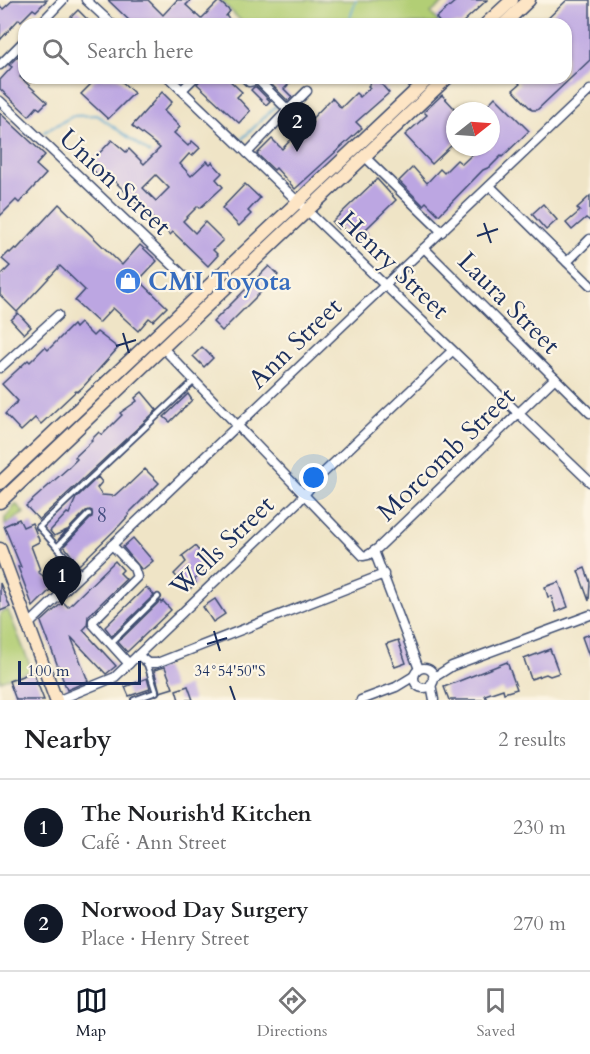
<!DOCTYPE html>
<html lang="en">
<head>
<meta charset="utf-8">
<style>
	:root { --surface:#fff; --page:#f2f2f2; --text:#202124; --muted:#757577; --line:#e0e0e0; --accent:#111827 }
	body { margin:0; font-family:Cardo,serif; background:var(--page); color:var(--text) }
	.compass { position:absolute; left:446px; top:102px; width:54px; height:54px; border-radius:50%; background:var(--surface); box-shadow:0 2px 4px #0004; rotate:73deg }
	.scale { position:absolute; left:18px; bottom:15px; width:123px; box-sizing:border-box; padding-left:6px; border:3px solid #1b2f5e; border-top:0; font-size:16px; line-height:21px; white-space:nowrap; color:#1b2f5e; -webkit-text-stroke:4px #fcf5e5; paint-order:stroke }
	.you { position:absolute; left:314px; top:478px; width:21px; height:21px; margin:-15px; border:4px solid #fff; border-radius:50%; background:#1a73e8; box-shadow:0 0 0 9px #1a73e833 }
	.badge { display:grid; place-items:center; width:39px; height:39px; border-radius:50%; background:var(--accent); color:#fff; font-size:20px; font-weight:700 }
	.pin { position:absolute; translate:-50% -50px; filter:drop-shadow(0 2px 3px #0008) }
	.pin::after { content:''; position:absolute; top:32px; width:21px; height:18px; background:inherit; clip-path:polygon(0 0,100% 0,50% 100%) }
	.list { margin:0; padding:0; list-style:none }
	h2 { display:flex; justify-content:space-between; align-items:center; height:78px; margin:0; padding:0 24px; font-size:26px }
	h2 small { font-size:20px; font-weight:400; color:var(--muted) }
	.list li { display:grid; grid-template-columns:39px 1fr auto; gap:18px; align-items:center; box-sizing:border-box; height:96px; padding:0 24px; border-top:2px solid var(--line) }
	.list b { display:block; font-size:22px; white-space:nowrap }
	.list p { margin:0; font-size:20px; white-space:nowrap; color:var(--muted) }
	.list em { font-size:20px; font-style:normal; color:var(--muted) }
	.icon { flex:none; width:33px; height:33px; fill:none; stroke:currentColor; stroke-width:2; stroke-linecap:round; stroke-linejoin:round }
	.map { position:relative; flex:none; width:590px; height:700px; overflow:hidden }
	.search { position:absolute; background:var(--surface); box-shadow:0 2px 4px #0004; left:18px; right:18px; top:18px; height:66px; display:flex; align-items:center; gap:15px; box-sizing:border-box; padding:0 21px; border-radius:18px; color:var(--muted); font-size:22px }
	.sheet { height:270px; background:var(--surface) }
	nav { display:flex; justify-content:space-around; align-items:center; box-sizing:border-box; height:84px; border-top:2px solid var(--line); background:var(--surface); font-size:16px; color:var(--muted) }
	nav a { display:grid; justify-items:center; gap:3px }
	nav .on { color:var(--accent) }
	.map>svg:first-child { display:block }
	.green { fill:#b2ce74; stroke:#667e69; stroke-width:1.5 }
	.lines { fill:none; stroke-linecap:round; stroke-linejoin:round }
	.stream { stroke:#57a5d0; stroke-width:2 }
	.building { fill:#bca6e2; fill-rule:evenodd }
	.service-casing { stroke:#3b4a6e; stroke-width:8 }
	.minor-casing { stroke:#3b4a6e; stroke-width:11 }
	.secondary-casing { stroke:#3b4a6e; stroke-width:15 }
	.service { stroke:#fff; stroke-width:4.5 }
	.minor { stroke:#fff; stroke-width:8 }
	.secondary { stroke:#fde5c5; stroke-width:12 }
	.ticks { fill:none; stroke:#1b2f5e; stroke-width:2 }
	.labels { text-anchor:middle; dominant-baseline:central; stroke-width:4.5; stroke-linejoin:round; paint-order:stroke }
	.number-label { font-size:22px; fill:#434d7f }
	.street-label { font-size:26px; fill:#1b2f5e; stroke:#fcf5e5 }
	.shop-label { font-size:26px; font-weight:bold; fill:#366cbe; stroke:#fcf5e5; text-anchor:start }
	.ticks-label { font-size:15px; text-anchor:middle; fill:#1b2f5e; stroke:#fcf5e5; stroke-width:4.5; stroke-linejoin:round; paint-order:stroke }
</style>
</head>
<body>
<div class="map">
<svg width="590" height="700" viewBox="0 0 590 700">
	<rect width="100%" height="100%" fill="#fcf5e5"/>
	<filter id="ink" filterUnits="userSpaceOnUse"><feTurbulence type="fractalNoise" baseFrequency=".0167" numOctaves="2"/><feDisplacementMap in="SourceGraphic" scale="12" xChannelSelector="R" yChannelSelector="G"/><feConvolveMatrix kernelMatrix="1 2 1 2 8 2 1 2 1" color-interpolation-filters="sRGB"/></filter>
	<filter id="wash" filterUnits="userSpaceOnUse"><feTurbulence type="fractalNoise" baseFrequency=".008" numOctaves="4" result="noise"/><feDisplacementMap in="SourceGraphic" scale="24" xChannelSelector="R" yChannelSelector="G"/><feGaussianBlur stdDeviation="1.35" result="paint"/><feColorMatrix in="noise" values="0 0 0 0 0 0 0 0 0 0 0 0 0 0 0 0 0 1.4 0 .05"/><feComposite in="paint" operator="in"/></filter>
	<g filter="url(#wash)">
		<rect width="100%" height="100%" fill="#efe4c6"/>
		<g class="green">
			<path d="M 220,0 L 447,0 L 431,13 L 440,24 L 244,24 Z"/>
			<path d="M 16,504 L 24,513 L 5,525 L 5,518 Z"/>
			<path d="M 8,610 L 32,670 L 0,681 L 0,613 Z"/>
		</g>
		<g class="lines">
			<g class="stream">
				<path d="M 348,24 L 356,0"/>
				<path d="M 44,132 L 73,116 L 97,115 L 150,153"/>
				<path d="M 242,139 L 277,105"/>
			</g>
		</g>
		<g id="blocks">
			<g class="building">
				<path d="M 13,0 L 47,0 L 36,11 L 33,9 L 21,21 L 19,19 L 0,40 L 0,6 L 3,9 Z"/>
				<path d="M 108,0 L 148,0 L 163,15 L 177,0 L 191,0 L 186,5 L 201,19 L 219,1 L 230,11 L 226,16 L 234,24 L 133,24 Z"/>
				<path d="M 457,0 L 487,0 L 461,24 L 441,24 L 436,18 Z"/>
				<path d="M 567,0 L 590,0 L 590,60 L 537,110 L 532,110 L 513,90 L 520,84 L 515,78 L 566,78 L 566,24 L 542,24 Z"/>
				<path d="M 78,10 L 88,20 L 85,24 L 64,24 Z"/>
				<path d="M 18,56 L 24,63 L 24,73 L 20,77 L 47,102 L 40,109 L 37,107 L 29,116 L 0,89 L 0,80 L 12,67 L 9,65 Z"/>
				<path d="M 97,78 L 118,78 L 134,93 L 108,119 L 81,94 Z"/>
				<path d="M 202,78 L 227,78 L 242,92 L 237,97 L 250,111 L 239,123 L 197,84 Z"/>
				<path d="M 268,78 L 295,78 L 284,89 L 292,97 L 288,101 L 266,79 Z"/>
				<path d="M 376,78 L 389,93 L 356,122 L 362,128 L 295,189 L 276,168 L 274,170 L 257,154 L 272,139 L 282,149 L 332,98 L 341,108 L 356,93 L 360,97 L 370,88 L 368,86 Z"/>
				<path d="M 254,87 L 256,87 L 270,101 L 266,105 L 251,90 Z"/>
				<path d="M 162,92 L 172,102 L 164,111 L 180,127 L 174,133 L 188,146 L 192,141 L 200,148 L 192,156 L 189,154 L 180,164 L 191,176 L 207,161 L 210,164 L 212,162 L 222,173 L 216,179 L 223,187 L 200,208 L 198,206 L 183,221 L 195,233 L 205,222 L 223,240 L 213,250 L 218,255 L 208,266 L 173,232 L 170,235 L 106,173 L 101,178 L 88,165 L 112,140 L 126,152 L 129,149 L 144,164 L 160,148 L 132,126 ZM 156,175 L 169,188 L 156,201 L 143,188 Z"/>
				<path d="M 442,95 L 455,109 L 455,142 L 432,164 L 405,135 L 427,115 L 424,112 Z"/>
				<path d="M 495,97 L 529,131 L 502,157 L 501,156 L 490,167 L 483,170 L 439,215 L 426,202 L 423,205 L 399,181 L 413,167 L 427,183 L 440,169 L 444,173 L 457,160 L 462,164 L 480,147 L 491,147 L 491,111 L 482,111 Z"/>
				<path d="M 0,113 L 45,155 L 36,165 L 46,174 L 19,203 L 16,200 L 0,216 Z"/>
				<path d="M 377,179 L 396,200 L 365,230 L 369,233 L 358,244 L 341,226 L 338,229 L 332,222 Z"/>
				<path d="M 245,184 L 260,198 L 248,211 L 251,214 L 239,226 L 222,208 Z"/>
				<path d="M 590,196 L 590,221 L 586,218 L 572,230 L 566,223 L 580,211 L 577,208 Z"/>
				<path d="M 59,204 L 122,265 L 140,245 L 157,261 L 139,280 L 167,307 L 153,321 L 149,318 L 138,331 L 113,308 L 99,323 L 75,301 L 85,290 L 60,266 L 17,312 L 0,295 L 0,276 L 10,266 L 2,259 L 9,252 L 10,253 L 15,248 L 17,249 Z"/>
				<path d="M 543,204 L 557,220 L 546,230 L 532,214 Z"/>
				<path d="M 269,266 L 278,275 L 222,331 L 213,322 Z"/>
				<path d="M 18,313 L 31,327 L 24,334 L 11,320 Z"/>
				<path d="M 80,323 L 93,336 L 97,332 L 118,348 L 83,387 L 77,392 L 76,391 L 41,424 L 35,418 L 21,431 L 5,414 L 18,401 L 2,384 L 28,360 L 30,362 L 45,347 L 48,350 L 73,325 L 75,328 Z"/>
				<path d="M 202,347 L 213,358 L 204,367 L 193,356 Z"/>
				<path d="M 142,392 L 157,410 L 39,520 L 26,506 L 67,469 L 77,459 L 75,457 L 92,441 L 91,440 L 99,432 L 102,435 L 122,415 L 120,413 L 137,401 L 135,398 Z"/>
				<path d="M 188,394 L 192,400 L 170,422 L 164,417 Z"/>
				<path d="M 145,469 L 159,483 L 128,514 L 129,515 L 120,525 L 79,565 L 64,546 L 92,517 L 92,511 L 90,510 L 86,511 L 58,540 L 67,530 L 54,536 L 50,531 L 67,513 L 69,514 L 76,498 L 98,477 L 102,482 L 97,488 L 102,495 L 114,496 L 124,487 L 125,488 Z"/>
				<path d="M 19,519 L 23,527 L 32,523 L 39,540 L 39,542 L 31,546 L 40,570 L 38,572 L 55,585 L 33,607 L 18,567 L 21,567 L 4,526 Z"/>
				<path d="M 133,538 L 153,561 L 142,570 L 123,547 Z"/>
				<path d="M 195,546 L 211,566 L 194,580 L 196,583 L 189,590 L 174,574 L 186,562 L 182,556 Z"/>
				<path d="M 115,561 L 123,570 L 120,573 L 126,579 L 88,616 L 87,626 L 83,630 L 116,666 L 106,674 L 71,637 L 88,681 L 67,690 L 41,622 L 63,602 L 68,607 Z"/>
				<path d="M 585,568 L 590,582 L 589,601 L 578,571 Z"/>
				<path d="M 559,582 L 568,607 L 556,612 L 551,596 L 548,597 L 545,587 Z"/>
				<path d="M 0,583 L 10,607 L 0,611 Z"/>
				<path d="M 146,587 L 154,595 L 112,636 L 105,627 Z"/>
				<path d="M 215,599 L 225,614 L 213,622 L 203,607 Z"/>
				<path d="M 160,601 L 161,603 L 163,601 L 171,610 L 127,652 L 118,642 Z"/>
				<path d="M 590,634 L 590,656 L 589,656 L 582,637 Z"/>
				<path d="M 398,640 L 406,663 L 395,667 L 386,644 Z"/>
				<path d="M 550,649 L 559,673 L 550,676 L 546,674 L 531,679 L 524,659 Z"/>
				<path d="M 507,662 L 517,689 L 504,693 L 503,689 L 485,695 L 487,700 L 449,700 L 444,687 Z"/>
				<path d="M 165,667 L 173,688 L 160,692 L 154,670 Z"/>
				<path d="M 33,672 L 44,700 L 16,700 L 9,681 Z"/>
				<path d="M 147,678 L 150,689 L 129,696 L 125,687 Z"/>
				<path d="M 188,686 L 193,700 L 179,700 L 176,690 Z"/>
			</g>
		</g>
	</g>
	<g filter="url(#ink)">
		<use href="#blocks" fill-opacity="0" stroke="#3b4a6e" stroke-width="1.5"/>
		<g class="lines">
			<g class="service-casing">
				<g id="service">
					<path d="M 57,547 L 89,514"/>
					<path d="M 81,574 L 39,527 L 194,381"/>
					<path d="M 110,644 L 158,597"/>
					<path d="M 134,700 L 156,692 L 146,661"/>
				</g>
			</g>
			<g class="minor-casing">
				<g id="minor">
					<path d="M 86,0 L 112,24"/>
					<path d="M 40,24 L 63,0"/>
					<path d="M 0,65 L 24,41"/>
					<path d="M 169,78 L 590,482"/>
					<path d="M 245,78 L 249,82 L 258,80 L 288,110 L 307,91"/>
					<path d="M 182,90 L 194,78"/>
					<path d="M 0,101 L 202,293"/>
					<path d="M 247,153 L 288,110"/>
					<path d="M 364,156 L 442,232"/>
					<path d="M 490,186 L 590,285"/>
					<path d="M 424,248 L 590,413"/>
					<path d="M 567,262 L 590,239"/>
					<path d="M 162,347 L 363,556 L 368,555 L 378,548 L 555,378"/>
					<path d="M 0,368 L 58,315"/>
					<path d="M 112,545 L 134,568 L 137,577 L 93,621 L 93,624 L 129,664"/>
					<path d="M 374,551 L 419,669"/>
					<path d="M 28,625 L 590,90"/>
					<path d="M 138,655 L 148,663 L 157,663 L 384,574"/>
					<circle cx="424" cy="678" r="10"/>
					<path d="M 433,678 L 452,666 L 590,615"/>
					<path d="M 431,684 L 434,700"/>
					<path d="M 59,700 L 115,677 L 299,501 L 318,478 L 452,351"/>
					<path d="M 361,700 L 396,687 L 414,676"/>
				</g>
			</g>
			<g class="secondary-casing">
				<g id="secondary">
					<path d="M 486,24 L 512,0"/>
					<path d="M 504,24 L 529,0"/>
					<path d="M 0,483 L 429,78"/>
					<path d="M 0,502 L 447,78"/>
					<path d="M 0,549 L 56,700"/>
				</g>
			</g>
			<use href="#service" class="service"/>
			<use href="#minor" class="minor"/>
			<use href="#secondary" class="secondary"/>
		</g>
	</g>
	<path class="ticks" d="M 484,223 L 491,243M 477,236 L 498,229M 123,333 L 129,353M 116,346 L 136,340M 214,631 L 220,651M 207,644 L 227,638M 230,686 L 235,700"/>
	<defs>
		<g id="shop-disc" transform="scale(1.35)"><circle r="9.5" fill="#3f7fe0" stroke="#fcf5e5"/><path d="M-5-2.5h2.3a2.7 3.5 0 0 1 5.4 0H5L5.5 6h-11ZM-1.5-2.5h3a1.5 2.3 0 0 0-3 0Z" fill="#fff"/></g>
	</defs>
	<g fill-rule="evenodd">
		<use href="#shop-disc" x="128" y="281"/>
	</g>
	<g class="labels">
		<g class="number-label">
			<text x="102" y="515">8</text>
		</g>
		<g class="street-label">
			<text transform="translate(115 182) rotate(43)">Union Street</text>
			<text transform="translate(394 265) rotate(44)">Henry Street</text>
			<text transform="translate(509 303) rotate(45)">Laura Street</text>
			<text transform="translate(295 343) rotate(-44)">Ann Street</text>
			<text transform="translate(446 454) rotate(-44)">Morcomb Street</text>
			<text transform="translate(222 546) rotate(-44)">Wells Street</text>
		</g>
		<g class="shop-label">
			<text x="148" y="281">CMI Toyota</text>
		</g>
	</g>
	<g class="ticks-label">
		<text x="230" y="676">34°54'50"S</text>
	</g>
</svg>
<svg class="compass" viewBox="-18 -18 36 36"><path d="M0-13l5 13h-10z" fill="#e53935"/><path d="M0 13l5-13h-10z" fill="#757577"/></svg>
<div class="scale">100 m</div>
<div class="you"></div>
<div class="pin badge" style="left:62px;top:606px">1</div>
<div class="pin badge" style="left:297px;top:152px">2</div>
<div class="search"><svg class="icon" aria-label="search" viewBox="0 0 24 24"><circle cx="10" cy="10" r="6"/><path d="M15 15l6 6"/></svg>Search here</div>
</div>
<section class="sheet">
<h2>Nearby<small>2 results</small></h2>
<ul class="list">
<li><span class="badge">1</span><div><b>The Nourish'd Kitchen</b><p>Café · Ann Street</p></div><em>230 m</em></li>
<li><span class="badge">2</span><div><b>Norwood Day Surgery</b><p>Place · Henry Street</p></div><em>270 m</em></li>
</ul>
</section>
<nav>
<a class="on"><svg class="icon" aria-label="map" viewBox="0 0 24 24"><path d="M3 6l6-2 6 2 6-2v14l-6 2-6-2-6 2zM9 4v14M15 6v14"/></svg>Map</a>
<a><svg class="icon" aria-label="directions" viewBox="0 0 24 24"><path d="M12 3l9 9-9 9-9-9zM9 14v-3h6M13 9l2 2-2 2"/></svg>Directions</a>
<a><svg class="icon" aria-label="saved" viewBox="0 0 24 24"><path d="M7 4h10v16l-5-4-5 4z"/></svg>Saved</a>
</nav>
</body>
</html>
